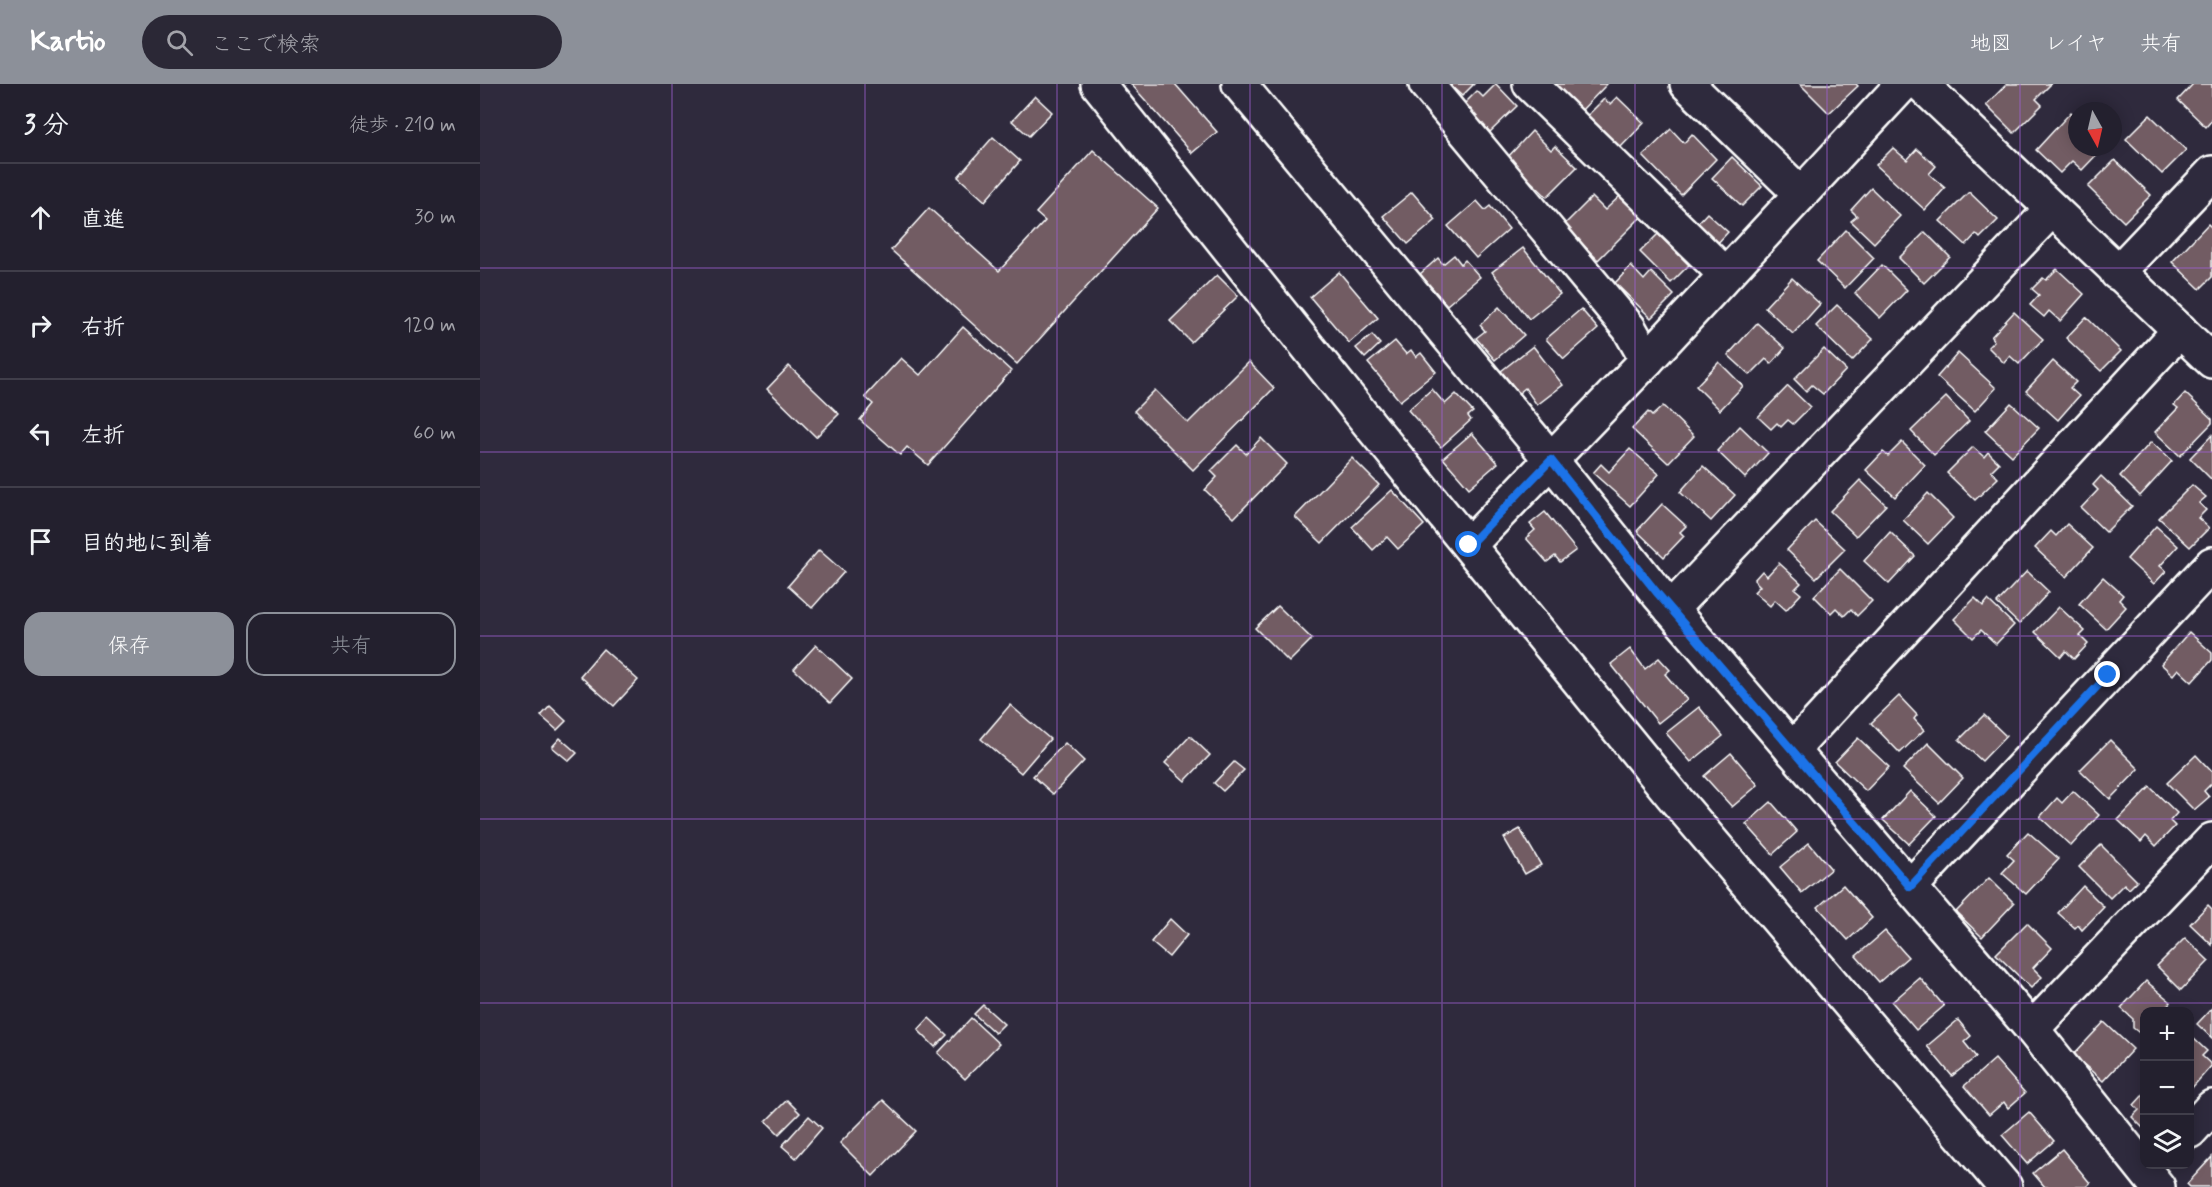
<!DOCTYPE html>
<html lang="ja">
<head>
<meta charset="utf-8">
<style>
	:root { --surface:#23202e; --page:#2b2836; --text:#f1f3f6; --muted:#a3a3aa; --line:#403e4a; --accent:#8c9099 }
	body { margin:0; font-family:Mynerve,"Klee One",sans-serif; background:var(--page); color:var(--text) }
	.controls { position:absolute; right:18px; bottom:18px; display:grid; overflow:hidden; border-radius:12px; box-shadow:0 3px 15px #0003 }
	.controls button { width:54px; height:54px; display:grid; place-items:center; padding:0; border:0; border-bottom:2px solid var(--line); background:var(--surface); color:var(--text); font:30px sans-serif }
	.compass { position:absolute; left:1588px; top:18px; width:54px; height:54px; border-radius:50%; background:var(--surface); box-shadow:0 3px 15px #0003; rotate:172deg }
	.stop { position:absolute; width:18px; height:18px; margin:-14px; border:4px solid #1a73e8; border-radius:50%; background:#fff }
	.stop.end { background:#1a73e8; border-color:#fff; box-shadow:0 2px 6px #0008 }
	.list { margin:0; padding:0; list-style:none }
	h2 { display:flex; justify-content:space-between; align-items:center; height:78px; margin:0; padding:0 24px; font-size:26px }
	h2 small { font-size:20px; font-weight:400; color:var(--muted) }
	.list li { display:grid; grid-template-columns:39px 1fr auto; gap:18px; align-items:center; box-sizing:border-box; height:108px; padding:0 24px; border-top:2px solid var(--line) }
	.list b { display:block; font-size:22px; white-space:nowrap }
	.list em { font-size:20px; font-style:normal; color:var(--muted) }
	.actions { display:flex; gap:12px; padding:18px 24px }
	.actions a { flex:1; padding:14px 0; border:2px solid var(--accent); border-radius:18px; text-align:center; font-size:21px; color:var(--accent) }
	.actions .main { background:var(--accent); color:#fff }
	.icon { flex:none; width:33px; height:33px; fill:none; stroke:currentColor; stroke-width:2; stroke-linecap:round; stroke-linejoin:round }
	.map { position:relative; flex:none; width:1732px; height:1103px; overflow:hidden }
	header { display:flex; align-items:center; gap:36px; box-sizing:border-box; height:84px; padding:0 30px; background:var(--accent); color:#fff }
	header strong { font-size:28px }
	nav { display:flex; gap:33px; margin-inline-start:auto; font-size:21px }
	.search { width:420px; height:54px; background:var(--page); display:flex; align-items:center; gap:15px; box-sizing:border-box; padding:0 21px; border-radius:33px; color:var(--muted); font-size:22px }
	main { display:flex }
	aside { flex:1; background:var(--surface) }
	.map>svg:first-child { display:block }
	.building { fill:#725b63; stroke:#fff; stroke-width:1.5 }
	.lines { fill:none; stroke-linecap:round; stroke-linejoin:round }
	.street-casing { stroke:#fff; stroke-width:38 }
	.secondary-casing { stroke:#fff; stroke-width:38 }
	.street { stroke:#2f2a3d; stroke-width:33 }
	.secondary { stroke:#2f2a3d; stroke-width:33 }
	.route { stroke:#1a73e8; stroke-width:8 }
	.grid { fill:none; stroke:#9c61cf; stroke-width:1.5; stroke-opacity:0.55 }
</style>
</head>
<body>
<header>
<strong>Kartio</strong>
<div class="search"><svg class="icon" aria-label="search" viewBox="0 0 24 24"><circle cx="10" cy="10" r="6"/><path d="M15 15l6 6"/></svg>ここで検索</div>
<nav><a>地図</a><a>レイヤ</a><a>共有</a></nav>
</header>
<main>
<aside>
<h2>3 分<small>徒歩 · 210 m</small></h2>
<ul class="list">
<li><svg class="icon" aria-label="ahead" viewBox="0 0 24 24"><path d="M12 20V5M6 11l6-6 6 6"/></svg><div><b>直進</b></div><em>30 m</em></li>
<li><svg class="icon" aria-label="right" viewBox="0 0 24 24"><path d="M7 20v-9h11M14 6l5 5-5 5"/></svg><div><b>右折</b></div><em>120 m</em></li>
<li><svg class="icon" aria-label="left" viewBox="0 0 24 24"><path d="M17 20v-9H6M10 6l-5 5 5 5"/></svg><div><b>左折</b></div><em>60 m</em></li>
<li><svg class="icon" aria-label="arrive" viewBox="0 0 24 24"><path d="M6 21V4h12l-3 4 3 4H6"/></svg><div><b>目的地に到着</b></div></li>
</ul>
<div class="actions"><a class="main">保存</a><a>共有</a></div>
</aside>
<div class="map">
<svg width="1732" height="1103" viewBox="0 0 1732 1103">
	<rect width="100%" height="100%" fill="#2f2a3d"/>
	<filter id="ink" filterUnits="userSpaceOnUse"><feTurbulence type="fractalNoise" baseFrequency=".0167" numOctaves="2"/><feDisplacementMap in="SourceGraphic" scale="12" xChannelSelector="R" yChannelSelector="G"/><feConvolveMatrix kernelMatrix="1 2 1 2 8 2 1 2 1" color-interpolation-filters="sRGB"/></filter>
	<g filter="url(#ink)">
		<g class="building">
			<path d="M 651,0 L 695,0 L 737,48 L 712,69 Z"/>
			<path d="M 969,0 L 994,0 L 982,12 Z"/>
			<path d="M 1016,0 L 1037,22 L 1010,48 L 984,20 L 997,7 L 1003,13 Z"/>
			<path d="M 1070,0 L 1127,0 L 1098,30 Z"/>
			<path d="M 1320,0 L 1376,0 L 1378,2 L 1349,29 Z"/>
			<path d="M 1527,0 L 1571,0 L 1556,15 L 1562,21 L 1534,49 L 1506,21 Z"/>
			<path d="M 1713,0 L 1732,0 L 1732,36 L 1726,43 L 1698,16 Z"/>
			<path d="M 555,12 L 572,28 L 549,52 L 532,37 Z"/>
			<path d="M 1137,13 L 1164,39 L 1139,65 L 1106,33 L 1124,15 L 1130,20 Z"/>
			<path d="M 1591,28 L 1597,34 L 1597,63 L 1624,63 L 1602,86 L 1592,77 L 1580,89 L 1556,66 Z"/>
			<path d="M 1670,31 L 1706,66 L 1682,90 L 1646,55 Z"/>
			<path d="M 1191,45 L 1204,59 L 1212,50 L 1236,75 L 1201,111 L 1163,72 Z"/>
			<path d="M 1052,47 L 1071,66 L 1075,62 L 1097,83 L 1067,113 L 1027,74 Z"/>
			<path d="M 513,53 L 540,77 L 505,117 L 478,93 Z"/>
			<path d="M 1413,64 L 1427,76 L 1437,65 L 1456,82 L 1449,90 L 1465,104 L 1445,126 L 1396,81 Z"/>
			<path d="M 613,66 L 678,124 L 537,280 L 411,166 L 449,124 L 519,187 L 565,137 L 556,129 Z"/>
			<path d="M 1252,73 L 1282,102 L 1262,122 L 1232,94 Z"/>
			<path d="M 1635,76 L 1671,111 L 1644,138 L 1608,103 Z"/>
			<path d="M 1391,104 L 1420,132 L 1394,159 L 1371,137 L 1377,132 L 1371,126 Z"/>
			<path d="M 932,108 L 956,136 L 928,160 L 903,132 Z"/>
			<path d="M 1489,108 L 1518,136 L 1500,154 L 1496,150 L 1486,161 L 1460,137 Z"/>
			<path d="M 1141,111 L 1162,132 L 1118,176 L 1084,141 L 1112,113 L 1125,126 Z"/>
			<path d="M 997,117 L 1005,126 L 1010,122 L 1029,145 L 996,174 L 968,142 Z"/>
			<path d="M 1227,129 L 1248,148 L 1236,161 L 1216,141 Z"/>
			<path d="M 1728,140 L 1732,144 L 1732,193 L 1720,205 L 1692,178 Z"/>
			<path d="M 1366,146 L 1394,174 L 1365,204 L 1337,177 Z"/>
			<path d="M 1445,148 L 1470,173 L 1444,199 L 1419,174 Z"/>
			<path d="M 1178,150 L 1209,181 L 1191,199 L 1160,168 Z"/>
			<path d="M 1043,164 L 1080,210 L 1049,235 L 1012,188 Z"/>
			<path d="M 974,171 L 981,180 L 985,176 L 1000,193 L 967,221 L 940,190 L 958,174 L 963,180 Z"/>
			<path d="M 1402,181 L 1427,206 L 1400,234 L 1375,209 Z"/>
			<path d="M 1151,182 L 1164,196 L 1171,188 L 1194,211 L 1171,234 L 1135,199 Z"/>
			<path d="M 1577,185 L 1604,210 L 1580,237 L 1569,227 L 1564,233 L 1550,221 L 1559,211 L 1552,205 L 1563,194 L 1566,196 Z"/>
			<path d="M 859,188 L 898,234 L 869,259 L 830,213 Z"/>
			<path d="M 737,191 L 758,212 L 711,258 L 690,237 Z"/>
			<path d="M 1312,194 L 1340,220 L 1313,250 L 1285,223 Z"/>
			<path d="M 1357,221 L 1393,255 L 1372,277 L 1336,242 Z"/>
			<path d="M 1019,223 L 1044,251 L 1015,276 L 996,254 L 1005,247 L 1000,241 Z"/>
			<path d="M 1101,225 L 1118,245 L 1084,275 L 1066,255 Z"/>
			<path d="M 1534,228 L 1563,255 L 1539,280 L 1530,272 L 1524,279 L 1508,263 L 1514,257 L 1511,253 Z"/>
			<path d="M 1606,233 L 1641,267 L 1621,287 L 1586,254 Z"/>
			<path d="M 1277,239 L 1305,264 L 1291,280 L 1286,275 L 1270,291 L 1248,271 Z"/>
			<path d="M 483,243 L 531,287 L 448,381 L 427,363 L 420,371 L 380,336 L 393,320 L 385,313 L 421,274 L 440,291 Z"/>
			<path d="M 892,251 L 900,260 L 885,274 L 876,264 Z"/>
			<path d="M 915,257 L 926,270 L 931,266 L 936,273 L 941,269 L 956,288 L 920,317 L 888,279 Z"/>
			<path d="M 1053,262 L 1083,301 L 1057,321 L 1045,304 L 1039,309 L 1021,287 Z"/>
			<path d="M 1344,265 L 1366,286 L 1343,310 L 1332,301 L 1326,307 L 1314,295 Z"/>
			<path d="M 1478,269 L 1516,304 L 1495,327 L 1457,293 Z"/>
			<path d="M 1573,277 L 1596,298 L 1590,304 L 1599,312 L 1578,336 L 1546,307 Z"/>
			<path d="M 769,278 L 794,304 L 713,386 L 654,327 L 675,306 L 708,339 Z"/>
			<path d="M 1239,278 L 1263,302 L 1240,326 L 1216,302 Z"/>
			<path d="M 309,282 L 359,330 L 336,353 L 287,305 Z"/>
			<path d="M 1308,302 L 1330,323 L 1313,340 L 1308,336 L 1301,343 L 1297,339 L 1291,345 L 1278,333 Z"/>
			<path d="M 952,305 L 965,320 L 976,310 L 993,328 L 988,332 L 991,336 L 961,363 L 928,326 Z"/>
			<path d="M 1705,309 L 1732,335 L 1732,339 L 1700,372 L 1675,348 L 1698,324 L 1694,321 Z"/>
			<path d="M 1466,313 L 1489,337 L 1454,371 L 1431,347 Z"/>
			<path d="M 1531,319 L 1559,344 L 1532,372 L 1505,347 Z"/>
			<path d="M 1183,322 L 1214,352 L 1188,379 L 1152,345 L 1168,328 L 1172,332 Z"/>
			<path d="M 1260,342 L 1288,369 L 1265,394 L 1237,367 Z"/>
			<path d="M 992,349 L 1018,379 L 989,404 L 963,374 Z"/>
			<path d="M 1732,351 L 1732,396 L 1710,374 Z"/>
			<path d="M 781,354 L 807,380 L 754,434 L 725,406 L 737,393 L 731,387 L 757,361 L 766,370 Z"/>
			<path d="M 1422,358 L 1445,381 L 1415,413 L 1386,386 L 1403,368 L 1408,372 Z"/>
			<path d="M 1671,358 L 1692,377 L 1660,412 L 1640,392 Z"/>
			<path d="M 1493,363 L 1504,373 L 1508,368 L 1519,379 L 1511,387 L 1518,394 L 1495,416 L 1467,389 Z"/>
			<path d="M 1150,365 L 1179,390 L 1150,422 L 1113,389 L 1121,380 L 1129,388 Z"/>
			<path d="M 872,374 L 899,401 L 842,459 L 815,433 Z"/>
			<path d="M 1223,382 L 1255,411 L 1231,437 L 1200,408 Z"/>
			<path d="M 1621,392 L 1652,422 L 1626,448 L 1601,424 L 1618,406 L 1613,401 Z"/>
			<path d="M 1380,396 L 1406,421 L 1376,452 L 1350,427 Z"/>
			<path d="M 1712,401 L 1726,413 L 1719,419 L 1726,426 L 1718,434 L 1729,444 L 1710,463 L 1679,434 Z"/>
			<path d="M 912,406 L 944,441 L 918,465 L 907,453 L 893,466 L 872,443 Z"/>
			<path d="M 1448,409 L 1473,434 L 1448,460 L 1423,436 Z"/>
			<path d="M 1182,420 L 1206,442 L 1200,448 L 1204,452 L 1184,473 L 1157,447 Z"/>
			<path d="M 1065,428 L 1096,466 L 1080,478 L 1075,472 L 1067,478 L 1046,454 L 1055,446 L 1050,440 Z"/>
			<path d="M 1335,437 L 1365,465 L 1336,494 L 1307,466 Z"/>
			<path d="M 1587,440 L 1613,464 L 1586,493 L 1555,464 L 1571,447 L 1576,452 Z"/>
			<path d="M 1676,442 L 1698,462 L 1680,482 L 1686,487 L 1674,500 L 1647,475 Z"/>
			<path d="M 1410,448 L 1435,472 L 1409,500 L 1384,477 Z"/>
			<path d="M 339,466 L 364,488 L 332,524 L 308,502 Z"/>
			<path d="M 1299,479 L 1321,499 L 1315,505 L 1321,510 L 1306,526 L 1295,516 L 1290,522 L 1274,508 L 1280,502 L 1274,496 L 1282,487 L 1287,492 Z"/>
			<path d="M 1360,485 L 1392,517 L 1377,532 L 1371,525 L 1364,532 L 1356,524 L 1351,529 L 1334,512 Z"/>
			<path d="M 1547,487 L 1569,508 L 1539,540 L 1517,519 Z"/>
			<path d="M 1623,493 L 1643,511 L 1639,516 L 1646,523 L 1626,545 L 1599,520 Z"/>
			<path d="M 1495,514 L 1503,522 L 1508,516 L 1534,541 L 1516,560 L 1501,546 L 1493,554 L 1474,535 Z"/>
			<path d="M 798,522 L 832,555 L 809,578 L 775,544 Z"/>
			<path d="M 1579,523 L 1605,547 L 1600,552 L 1608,560 L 1594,575 L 1586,567 L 1581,573 L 1555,548 Z"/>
			<path d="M 1709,548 L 1732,569 L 1732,576 L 1712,598 L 1698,585 L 1693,591 L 1681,580 Z"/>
			<path d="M 336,561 L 372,595 L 350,619 L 314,585 Z"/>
			<path d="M 123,565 L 158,596 L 134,622 L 100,592 Z"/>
			<path d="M 1150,565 L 1165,585 L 1179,574 L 1190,586 L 1185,590 L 1207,616 L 1178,639 L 1131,580 Z"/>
			<path d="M 1419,612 L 1437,631 L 1434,635 L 1444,646 L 1420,669 L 1391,639 Z"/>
			<path d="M 530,621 L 570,655 L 541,689 L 501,655 Z"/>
			<path d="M 70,622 L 86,637 L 77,646 L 61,632 Z"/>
			<path d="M 1219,623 L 1243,652 L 1211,678 L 1186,649 Z"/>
			<path d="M 1504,631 L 1526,652 L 1502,677 L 1479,656 Z"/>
			<path d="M 710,652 L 730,671 L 705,697 L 685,679 Z"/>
			<path d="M 80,654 L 97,669 L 89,677 L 72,663 Z"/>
			<path d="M 1378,654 L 1409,683 L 1386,707 L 1355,678 Z"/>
			<path d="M 1630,656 L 1659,685 L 1630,715 L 1600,686 Z"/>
			<path d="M 585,659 L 604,677 L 573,710 L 553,692 Z"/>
			<path d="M 1448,659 L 1483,694 L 1459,719 L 1423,685 Z"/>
			<path d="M 1251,669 L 1278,701 L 1252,723 L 1224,692 Z"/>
			<path d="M 1716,671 L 1732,688 L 1732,699 L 1724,707 L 1729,713 L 1714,726 L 1687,699 Z"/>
			<path d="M 754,678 L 764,686 L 743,707 L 734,699 Z"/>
			<path d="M 1670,703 L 1697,729 L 1690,737 L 1695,742 L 1676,762 L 1666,752 L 1661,758 L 1638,736 Z"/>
			<path d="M 1430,707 L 1456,732 L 1429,760 L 1403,736 Z"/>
			<path d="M 1593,707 L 1619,731 L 1591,762 L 1560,733 L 1577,714 L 1582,719 Z"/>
			<path d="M 1291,718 L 1317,748 L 1293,770 L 1266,740 Z"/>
			<path d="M 1040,745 L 1061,781 L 1045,790 L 1024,754 Z"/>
			<path d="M 1548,748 L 1579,775 L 1546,810 L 1522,789 L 1534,776 L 1527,770 Z"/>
			<path d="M 1329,759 L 1351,785 L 1322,809 L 1300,783 Z"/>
			<path d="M 1621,761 L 1657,797 L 1649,805 L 1644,800 L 1630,814 L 1599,783 Z"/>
			<path d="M 1509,794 L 1534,819 L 1502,853 L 1476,828 Z"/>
			<path d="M 1363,801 L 1392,834 L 1368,856 L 1338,823 Z"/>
			<path d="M 1603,802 L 1624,823 L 1602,846 L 1598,841 L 1595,844 L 1578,829 Z"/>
			<path d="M 1728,821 L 1732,825 L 1732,861 L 1710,840 Z"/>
			<path d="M 690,835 L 707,851 L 689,873 L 671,858 Z"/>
			<path d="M 1547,839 L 1572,864 L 1553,884 L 1562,893 L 1551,904 L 1516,870 Z"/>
			<path d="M 1405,847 L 1428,873 L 1399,898 L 1376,872 Z"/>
			<path d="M 1705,854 L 1729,877 L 1701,906 L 1677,882 Z"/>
			<path d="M 1440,894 L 1464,922 L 1436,946 L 1412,918 Z"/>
			<path d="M 1666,897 L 1691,918 L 1683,928 L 1664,928 L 1664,948 L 1662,951 L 1653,944 L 1653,935 L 1641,924 Z"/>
			<path d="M 503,921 L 524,940 L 515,949 L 494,930 Z"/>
			<path d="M 1732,924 L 1732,954 L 1717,940 Z"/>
			<path d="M 449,934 L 467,951 L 455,963 L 438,946 Z"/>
			<path d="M 491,934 L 519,960 L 485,995 L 458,969 Z"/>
			<path d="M 1478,936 L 1491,952 L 1484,958 L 1496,973 L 1472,992 L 1447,962 Z"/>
			<path d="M 1624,938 L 1653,965 L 1623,997 L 1593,971 Z"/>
			<path d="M 1713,954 L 1727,967 L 1722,972 L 1732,981 L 1710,1006 L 1710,958 Z"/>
			<path d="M 1515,975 L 1545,1009 L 1528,1024 L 1524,1018 L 1509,1031 L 1484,1002 Z"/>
			<path d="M 1664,1010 L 1664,1042 L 1663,1044 L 1652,1033 L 1659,1026 L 1654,1021 Z"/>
			<path d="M 307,1016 L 320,1029 L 299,1050 L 286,1037 Z"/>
			<path d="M 403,1016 L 436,1047 L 393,1092 L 360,1059 Z"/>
			<path d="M 1549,1028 L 1574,1057 L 1547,1080 L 1522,1051 Z"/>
			<path d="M 329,1032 L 342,1044 L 316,1074 L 302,1062 Z"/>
			<path d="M 1582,1065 L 1610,1099 L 1606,1103 L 1565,1103 L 1553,1089 Z"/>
			<path d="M 1732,1073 L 1732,1103 L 1710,1103 L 1707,1100 Z"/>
		</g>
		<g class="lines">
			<g class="street-casing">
				<g id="street">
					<path d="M 759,0 L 1071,376 L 1178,510 L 1552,945 L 1678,1103"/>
					<path d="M 946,0 L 1149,244 L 1167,276"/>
					<path d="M 1050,0 L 1245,190"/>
					<path d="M 1207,0 L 1321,110"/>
					<path d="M 1637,189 L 1732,89"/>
					<path d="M 989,461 L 1167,276 L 1423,0"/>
					<path d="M 1191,525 L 1572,125"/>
					<path d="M 1312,666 L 1700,246"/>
					<path d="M 1430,803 L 1732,480"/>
					<path d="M 1552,945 L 1732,756"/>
					<path d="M 1710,1047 L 1732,1023"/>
				</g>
			</g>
			<g class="secondary-casing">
				<g id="secondary">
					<path d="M 618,0 L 891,342 L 1192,711 L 1525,1103"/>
					<path d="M 1441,0 L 1732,277"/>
				</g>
			</g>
			<use href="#street" class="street"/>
			<use href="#secondary" class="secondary"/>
		</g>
	</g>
	<g class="lines" filter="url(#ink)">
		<path class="route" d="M 989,461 L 1071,376 L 1178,510 L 1430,803 L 1628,591"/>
	</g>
	<path class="grid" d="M 192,0 L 192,1103M 385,0 L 385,1103M 577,0 L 577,1103M 770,0 L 770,1103M 962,0 L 962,1103M 1155,0 L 1155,1103M 1347,0 L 1347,1103M 1540,0 L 1540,1103M 0,184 L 1732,184M 0,368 L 1732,368M 0,552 L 1732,552M 0,735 L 1732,735M 0,919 L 1732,919"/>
</svg>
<div class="controls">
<button>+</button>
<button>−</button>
<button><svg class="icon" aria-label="layers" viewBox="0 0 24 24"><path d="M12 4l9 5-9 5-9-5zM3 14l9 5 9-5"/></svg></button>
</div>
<svg class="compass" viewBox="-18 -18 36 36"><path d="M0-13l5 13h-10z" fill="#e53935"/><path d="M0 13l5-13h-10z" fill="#a3a3aa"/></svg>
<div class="stop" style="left:989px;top:461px"></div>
<div class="stop end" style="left:1628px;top:591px"></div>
</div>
</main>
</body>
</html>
